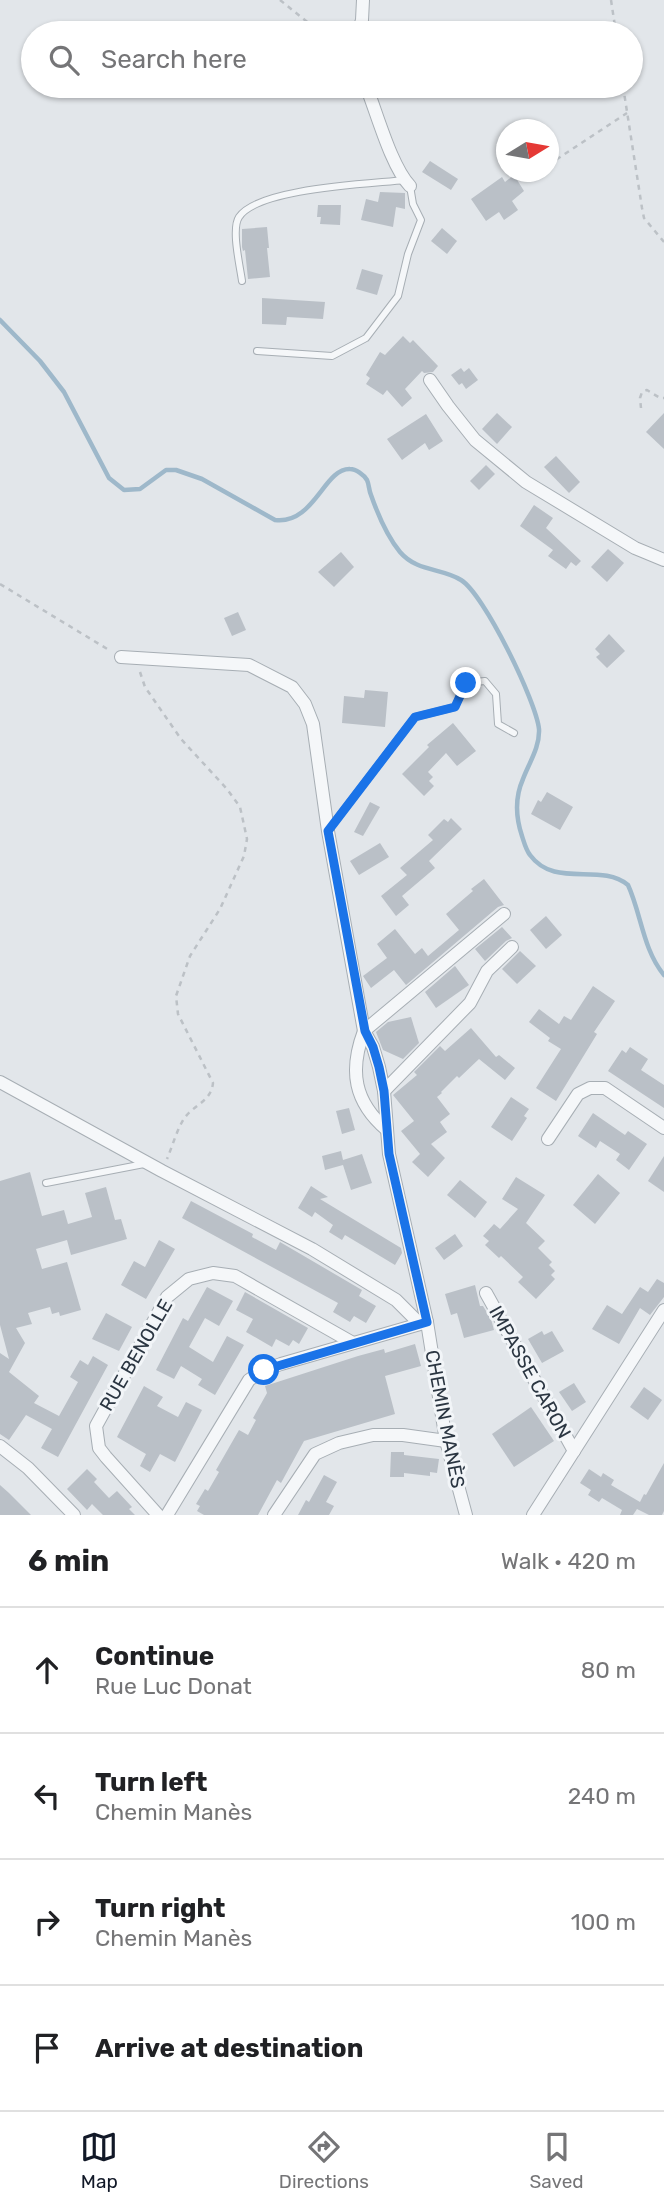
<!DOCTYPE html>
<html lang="en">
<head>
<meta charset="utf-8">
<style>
	:root { --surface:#fff; --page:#f2f2f2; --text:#202124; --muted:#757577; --line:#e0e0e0; --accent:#111827 }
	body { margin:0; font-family:Rubik,sans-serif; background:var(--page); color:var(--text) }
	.compass { position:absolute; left:496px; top:119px; width:63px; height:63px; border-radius:50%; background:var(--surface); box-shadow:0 2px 5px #0004; rotate:79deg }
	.stop { position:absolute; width:21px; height:21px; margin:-16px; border:5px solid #1a73e8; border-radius:50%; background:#fff }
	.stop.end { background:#1a73e8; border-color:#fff; box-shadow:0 2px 7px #0008 }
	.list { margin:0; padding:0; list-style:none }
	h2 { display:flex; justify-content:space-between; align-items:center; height:91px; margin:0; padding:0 28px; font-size:30px }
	h2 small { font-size:23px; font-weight:400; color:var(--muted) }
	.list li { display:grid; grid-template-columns:46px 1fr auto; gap:21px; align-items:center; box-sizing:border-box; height:126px; padding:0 28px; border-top:2px solid var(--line) }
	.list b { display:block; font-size:26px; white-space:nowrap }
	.list p { margin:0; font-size:23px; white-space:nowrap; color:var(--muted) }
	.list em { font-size:23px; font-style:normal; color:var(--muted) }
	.icon { flex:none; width:38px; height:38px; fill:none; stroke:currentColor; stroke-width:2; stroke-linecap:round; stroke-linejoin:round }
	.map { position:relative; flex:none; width:664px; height:1515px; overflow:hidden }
	.search { position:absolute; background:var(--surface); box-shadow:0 2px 5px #0004; left:21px; right:21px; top:21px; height:77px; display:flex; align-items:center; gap:18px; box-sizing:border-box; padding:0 24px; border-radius:38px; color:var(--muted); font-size:26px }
	.sheet { height:595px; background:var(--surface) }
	nav { display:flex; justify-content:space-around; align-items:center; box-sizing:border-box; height:98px; border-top:2px solid var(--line); background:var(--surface); font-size:19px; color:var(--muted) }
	nav a { display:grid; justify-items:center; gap:4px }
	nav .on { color:var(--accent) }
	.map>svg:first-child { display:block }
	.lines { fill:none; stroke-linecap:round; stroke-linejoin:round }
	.stream { stroke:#9eb8ca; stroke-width:4.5 }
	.building { fill:#bac0c7 }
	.lane-casing { stroke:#a7aeb4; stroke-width:8 }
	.street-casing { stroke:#a7aeb4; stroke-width:14 }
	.path { stroke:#bcc1c6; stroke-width:2.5; stroke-dasharray:5 5; stroke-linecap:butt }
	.lane { stroke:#f5f7f9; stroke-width:6 }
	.street { stroke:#f5f7f9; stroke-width:12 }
	.route { stroke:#1a73e8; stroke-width:9 }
	.labels { text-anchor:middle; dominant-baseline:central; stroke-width:6; stroke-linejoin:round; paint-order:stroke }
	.street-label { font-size:19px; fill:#2b3642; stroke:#f2f5f8 }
</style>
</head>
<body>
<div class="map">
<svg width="664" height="1515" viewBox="0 0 664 1515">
	<rect width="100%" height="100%" fill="#e2e6ea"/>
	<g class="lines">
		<path class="stream" d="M 0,320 L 40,361 L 64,392 L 109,478 L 124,490 L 140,489 L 166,470 L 176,470 L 202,479 L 275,520 C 314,525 324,468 350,469 C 356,469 364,475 367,480 C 369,484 369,491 371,495 C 378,515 386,535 400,552 C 417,572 442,568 461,580 C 484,594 536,701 539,729 C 540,747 529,763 523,779 C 515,797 516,818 522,836 C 524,842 526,850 530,855 C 555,889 600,862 628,885 C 641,913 643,950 664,975"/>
	</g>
	<g class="building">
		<path d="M 430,161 L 458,179 L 451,190 L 422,172 Z"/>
		<path d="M 514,175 L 524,191 L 512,201 L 518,210 L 504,220 L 499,212 L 486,221 L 471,199 L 502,177 L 505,182 Z"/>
		<path d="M 380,192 L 405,193 L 405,209 L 396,207 L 393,227 L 361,220 L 366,199 L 378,202 Z"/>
		<path d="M 318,205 L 341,205 L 340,225 L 320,224 L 321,217 L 317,217 Z"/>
		<path d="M 267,227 L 269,248 L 267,248 L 270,277 L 248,279 L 245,250 L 243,251 L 242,247 L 242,229 Z"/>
		<path d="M 442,228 L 457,241 L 447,254 L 431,241 Z"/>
		<path d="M 362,269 L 383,275 L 377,295 L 356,289 Z"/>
		<path d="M 262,298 L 325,302 L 323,319 L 287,317 L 286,325 L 262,324 Z"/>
		<path d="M 403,336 L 410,343 L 413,340 L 438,366 L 433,372 L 424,373 L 422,371 L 405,389 L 412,398 L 402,407 L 387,390 L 383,395 L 366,384 L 370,378 L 366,375 L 380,352 L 385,355 Z"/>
		<path d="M 461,368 L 464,372 L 469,368 L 478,380 L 466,389 L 462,383 L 459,385 L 451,375 Z"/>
		<path d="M 497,413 L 512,427 L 497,444 L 482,429 Z"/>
		<path d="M 664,413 L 664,449 L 646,432 Z"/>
		<path d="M 426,414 L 443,441 L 429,450 L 425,443 L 402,460 L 387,439 Z"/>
		<path d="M 556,456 L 580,482 L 569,493 L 544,467 Z"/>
		<path d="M 486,465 L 495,474 L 479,490 L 470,481 Z"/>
		<path d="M 534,505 L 553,518 L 546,528 L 581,561 L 576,566 L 571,562 L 566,569 L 548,556 L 553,550 L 520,526 Z"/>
		<path d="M 608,549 L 624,563 L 607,582 L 591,567 Z"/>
		<path d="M 341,552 L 354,567 L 334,587 L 318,572 Z"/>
		<path d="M 238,612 L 246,630 L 232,636 L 224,618 Z"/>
		<path d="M 609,634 L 625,651 L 607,668 L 596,657 L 600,654 L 595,649 Z"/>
		<path d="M 365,690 L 388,692 L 385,727 L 342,723 L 344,696 L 364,698 Z"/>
		<path d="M 453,723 L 476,751 L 457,766 L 446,753 L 428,772 L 433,777 L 429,781 L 434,786 L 424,796 L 402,774 L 429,747 L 427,745 Z"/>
		<path d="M 547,792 L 573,807 L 560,830 L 531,814 L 538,800 L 541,802 Z"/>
		<path d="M 370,802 L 380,807 L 363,836 L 354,832 Z"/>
		<path d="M 451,818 L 462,829 L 429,861 L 435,868 L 402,896 L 409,905 L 396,916 L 381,896 L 407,875 L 400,868 L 433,840 L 428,835 L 444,819 L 448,822 Z"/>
		<path d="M 380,843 L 389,857 L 359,875 L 350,861 Z"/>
		<path d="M 484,879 L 504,905 L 498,907 L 406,985 L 394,970 L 371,988 L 363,976 L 387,958 L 377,944 L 395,929 L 415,954 L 422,948 L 428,956 L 459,930 L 446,914 L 473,891 L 471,889 Z"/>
		<path d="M 546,916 L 562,935 L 546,949 L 530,930 Z"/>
		<path d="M 502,927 L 512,938 L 506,941 L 485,961 L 475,949 Z"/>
		<path d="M 520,951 L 536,966 L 517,984 L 502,969 Z"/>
		<path d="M 455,966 L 469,985 L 436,1008 L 425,992 Z"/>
		<path d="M 593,986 L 615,1001 L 594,1032 L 597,1034 L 556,1101 L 536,1088 L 561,1049 L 548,1041 L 550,1038 L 529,1022 L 539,1009 L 559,1024 L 564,1016 L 571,1020 Z"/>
		<path d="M 411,1017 L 419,1043 L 403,1059 L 383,1050 L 376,1032 L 388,1022 Z"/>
		<path d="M 471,1028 L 496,1057 L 499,1055 L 515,1068 L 505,1080 L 479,1059 L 459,1078 L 457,1076 L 441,1092 L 442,1093 L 437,1097 L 450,1114 L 440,1122 L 447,1132 L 431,1144 L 445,1158 L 428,1177 L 412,1162 L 420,1154 L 401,1131 L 414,1121 L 393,1095 L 417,1075 L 414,1072 L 440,1046 L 445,1051 Z"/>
		<path d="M 630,1047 L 648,1059 L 641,1070 L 664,1085 L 664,1108 L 608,1071 L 622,1050 L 626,1053 Z"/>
		<path d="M 511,1097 L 529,1109 L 524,1116 L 527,1118 L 512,1141 L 491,1127 Z"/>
		<path d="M 349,1108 L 355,1130 L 342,1134 L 336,1111 Z"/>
		<path d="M 593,1113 L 625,1135 L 628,1131 L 647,1144 L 629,1170 L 616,1160 L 620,1154 L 600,1141 L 596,1148 L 578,1136 Z"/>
		<path d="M 341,1151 L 343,1160 L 362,1154 L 372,1183 L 351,1190 L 343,1165 L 325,1170 L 322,1156 Z"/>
		<path d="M 664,1156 L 664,1192 L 648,1181 Z"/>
		<path d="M 30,1172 L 42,1216 L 64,1210 L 68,1224 L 92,1217 L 85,1193 L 106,1187 L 115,1220 L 121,1219 L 127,1239 L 71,1255 L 67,1240 L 36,1249 L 42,1269 L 67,1262 L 81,1310 L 60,1316 L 59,1312 L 52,1314 L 50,1307 L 28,1313 L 32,1324 L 16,1328 L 25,1343 L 9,1372 L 39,1396 L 34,1403 L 59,1416 L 78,1382 L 70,1377 L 80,1360 L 88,1365 L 93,1356 L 108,1365 L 58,1457 L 41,1448 L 52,1429 L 26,1415 L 9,1440 L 0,1434 L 0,1353 L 9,1359 L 0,1325 L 0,1181 Z"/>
		<path d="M 598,1174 L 620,1193 L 595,1224 L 573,1205 Z"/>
		<path d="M 516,1177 L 545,1195 L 526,1223 L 545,1241 L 538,1248 L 552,1262 L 549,1265 L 555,1271 L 551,1275 L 555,1279 L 536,1299 L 518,1282 L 523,1277 L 501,1256 L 499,1258 L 485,1245 L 489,1241 L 483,1236 L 494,1224 L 500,1229 L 518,1209 L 502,1199 Z"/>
		<path d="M 460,1180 L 487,1202 L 475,1218 L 447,1195 Z"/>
		<path d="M 311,1186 L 328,1197 L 320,1199 L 401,1248 L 402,1253 L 395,1265 L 345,1235 L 342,1240 L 329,1232 L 333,1225 L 315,1212 L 312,1217 L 298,1208 Z"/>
		<path d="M 191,1201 L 253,1234 L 252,1237 L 276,1250 L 280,1242 L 362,1290 L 359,1296 L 376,1306 L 366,1323 L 354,1316 L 350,1322 L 333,1312 L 338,1303 L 182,1218 Z"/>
		<path d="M 455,1234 L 463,1246 L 444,1260 L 435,1248 Z"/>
		<path d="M 159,1240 L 175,1249 L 146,1299 L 121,1285 L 134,1261 L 145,1267 Z"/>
		<path d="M 657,1279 L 664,1283 L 664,1297 L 650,1315 L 640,1308 L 619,1344 L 592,1329 L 607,1305 L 622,1314 L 640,1287 L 648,1292 Z"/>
		<path d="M 475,1285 L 480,1306 L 483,1306 L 491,1319 L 494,1330 L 464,1338 L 457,1313 L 451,1315 L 445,1294 Z"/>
		<path d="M 207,1287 L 233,1301 L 219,1326 L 205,1318 L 189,1347 L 213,1362 L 227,1336 L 244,1345 L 215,1395 L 198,1385 L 202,1379 L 181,1366 L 174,1379 L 156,1370 L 183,1318 L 188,1321 Z"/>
		<path d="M 245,1292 L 308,1328 L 299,1344 L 293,1340 L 289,1346 L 276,1339 L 272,1347 L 246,1332 L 253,1319 L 236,1310 Z"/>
		<path d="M 106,1313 L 132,1327 L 119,1351 L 92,1339 Z"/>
		<path d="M 542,1331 L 544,1335 L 552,1331 L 564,1351 L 542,1363 L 528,1339 Z"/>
		<path d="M 415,1344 L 421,1366 L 385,1376 L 395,1414 L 304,1441 L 281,1483 L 277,1480 L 258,1515 L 204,1515 L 197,1511 L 200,1506 L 196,1504 L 205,1489 L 208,1491 L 219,1472 L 216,1470 L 239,1430 L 248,1435 L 256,1420 L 253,1418 L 267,1393 L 265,1386 L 358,1356 L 384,1349 L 385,1353 Z"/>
		<path d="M 574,1383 L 586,1402 L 572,1411 L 559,1392 Z"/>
		<path d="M 144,1386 L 163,1397 L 157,1406 L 178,1417 L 186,1402 L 202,1410 L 175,1462 L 160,1454 L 150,1472 L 140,1466 L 146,1454 L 117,1437 Z"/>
		<path d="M 644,1387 L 662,1400 L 648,1420 L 630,1407 Z"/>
		<path d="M 531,1407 L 554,1441 L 514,1467 L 492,1434 Z"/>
		<path d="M 391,1452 L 404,1452 L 404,1455 L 439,1459 L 437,1473 L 430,1472 L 430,1476 L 404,1473 L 404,1477 L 390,1477 Z"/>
		<path d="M 664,1463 L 664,1511 L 662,1515 L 649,1515 L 637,1509 L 633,1515 L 620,1515 L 622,1510 L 602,1498 L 599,1502 L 588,1495 L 591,1490 L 580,1483 L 589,1469 L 601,1477 L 603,1473 L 614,1480 L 611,1485 L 640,1502 L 644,1494 L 646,1495 Z"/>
		<path d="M 87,1469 L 97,1479 L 94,1482 L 109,1498 L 117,1491 L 132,1507 L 129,1509 L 135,1515 L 103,1515 L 92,1504 L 87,1510 L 67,1489 Z"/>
		<path d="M 324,1475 L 337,1482 L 326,1502 L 334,1506 L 329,1515 L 298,1515 L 306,1500 L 309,1502 Z"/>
		<path d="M 0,1485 L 9,1493 L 31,1515 L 0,1515 Z"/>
	</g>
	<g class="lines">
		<g class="lane-casing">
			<g id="lane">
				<path d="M 242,281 C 240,266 231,229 239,217 C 258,188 370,184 405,180"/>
				<path d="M 257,351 L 332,356 L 366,338 L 398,296 L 408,254 L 421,220 L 413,204 L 410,186"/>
				<path d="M 330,828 L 415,717 L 455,707 L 466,683 L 485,681 L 496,694 L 498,724 L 514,733"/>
				<path d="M 46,1183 L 144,1164"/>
			</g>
		</g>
		<g class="street-casing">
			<g id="street">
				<path d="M 358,33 L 362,20 L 363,0"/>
				<path d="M 366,86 C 377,113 391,166 410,186"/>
				<path d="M 430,380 L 448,406 L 475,440 L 526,482 L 635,548 L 664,560"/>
				<path d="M 121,657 L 249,665 L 292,687 L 305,704 L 313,724 L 328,831 L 364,1031 L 373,1047 L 379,1067 L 384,1091 L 389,1154 L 427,1322 L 446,1441 L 466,1515"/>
				<path d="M 0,1082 L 162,1171 L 312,1249 L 396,1300 L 419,1323"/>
				<path d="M 384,1091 L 470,1003 L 487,971 L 512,947"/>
				<path d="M 387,1130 C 354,1102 349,1071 364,1031 L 504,914"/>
				<path d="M 548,1139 L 578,1094 L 590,1088 L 605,1088 L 664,1128"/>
				<path d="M 486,1293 L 574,1451"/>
				<path d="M 0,1446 L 28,1468 L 74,1515"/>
				<path d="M 158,1515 L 106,1457 L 99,1448 L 96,1426 L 167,1297 L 189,1279 L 213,1273 L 235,1276 L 353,1343"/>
				<path d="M 167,1515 L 249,1380 L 264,1370 L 281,1364 L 427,1322"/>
				<path d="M 274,1515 L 315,1454 L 339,1443 L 373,1435 L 403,1435 L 446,1441"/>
				<path d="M 533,1515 L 664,1310"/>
			</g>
		</g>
		<g class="path">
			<path d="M 280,0 L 321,33"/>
			<path d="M 611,0 L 616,33"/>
			<path d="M 623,86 L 642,208 L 644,218 L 664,242"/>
			<path d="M 548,165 L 627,113"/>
			<path d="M 641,408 L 640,398 L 642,392 L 647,390 L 660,398 L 664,398"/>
			<path d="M 0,584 L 109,650"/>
			<path d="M 140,672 L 145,687 L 181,739 L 227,789 L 240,807 L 244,825 L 247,839 L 244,856 L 220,909 L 190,956 L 176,996 L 178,1014 L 213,1083 C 211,1103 191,1105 182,1122 C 176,1133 172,1147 167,1159"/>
		</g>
		<use href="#lane" class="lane"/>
		<use href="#street" class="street"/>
	</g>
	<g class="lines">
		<path class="route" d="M 264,1370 L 427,1322 L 389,1154 L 384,1091 L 379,1067 L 373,1047 L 365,1031 L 328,831 L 415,717 L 455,707 L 466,683"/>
	</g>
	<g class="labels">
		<g class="street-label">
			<text transform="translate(136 1355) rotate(-60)">RUE BENOLLE</text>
			<text transform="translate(530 1372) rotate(61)">IMPASSE CARON</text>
			<text transform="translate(445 1419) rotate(79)">CHEMIN MANÈS</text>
		</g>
	</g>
</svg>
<svg class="compass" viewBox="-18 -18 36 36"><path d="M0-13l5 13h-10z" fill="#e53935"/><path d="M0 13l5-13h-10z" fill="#757577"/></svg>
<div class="stop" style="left:264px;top:1370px"></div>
<div class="stop end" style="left:466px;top:683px"></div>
<div class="search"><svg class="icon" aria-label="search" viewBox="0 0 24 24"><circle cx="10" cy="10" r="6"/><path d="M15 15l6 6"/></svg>Search here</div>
</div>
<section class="sheet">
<h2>6 min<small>Walk · 420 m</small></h2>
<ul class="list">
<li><svg class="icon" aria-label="ahead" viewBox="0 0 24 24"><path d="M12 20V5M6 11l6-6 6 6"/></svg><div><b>Continue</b><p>Rue Luc Donat</p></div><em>80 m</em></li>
<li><svg class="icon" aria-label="left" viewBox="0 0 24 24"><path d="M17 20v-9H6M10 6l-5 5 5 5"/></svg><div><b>Turn left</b><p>Chemin Manès</p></div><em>240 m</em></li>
<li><svg class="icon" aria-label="right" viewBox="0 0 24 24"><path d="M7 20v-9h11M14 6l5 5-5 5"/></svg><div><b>Turn right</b><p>Chemin Manès</p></div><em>100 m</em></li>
<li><svg class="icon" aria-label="arrive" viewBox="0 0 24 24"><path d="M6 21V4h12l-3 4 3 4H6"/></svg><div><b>Arrive at destination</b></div></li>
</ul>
</section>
<nav>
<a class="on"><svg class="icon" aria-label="map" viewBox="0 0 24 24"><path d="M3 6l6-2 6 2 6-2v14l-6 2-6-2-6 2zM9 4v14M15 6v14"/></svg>Map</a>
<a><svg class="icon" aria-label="directions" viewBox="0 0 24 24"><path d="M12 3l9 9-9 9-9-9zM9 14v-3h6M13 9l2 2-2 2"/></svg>Directions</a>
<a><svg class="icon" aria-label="saved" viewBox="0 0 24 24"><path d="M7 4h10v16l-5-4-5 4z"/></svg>Saved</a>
</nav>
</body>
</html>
